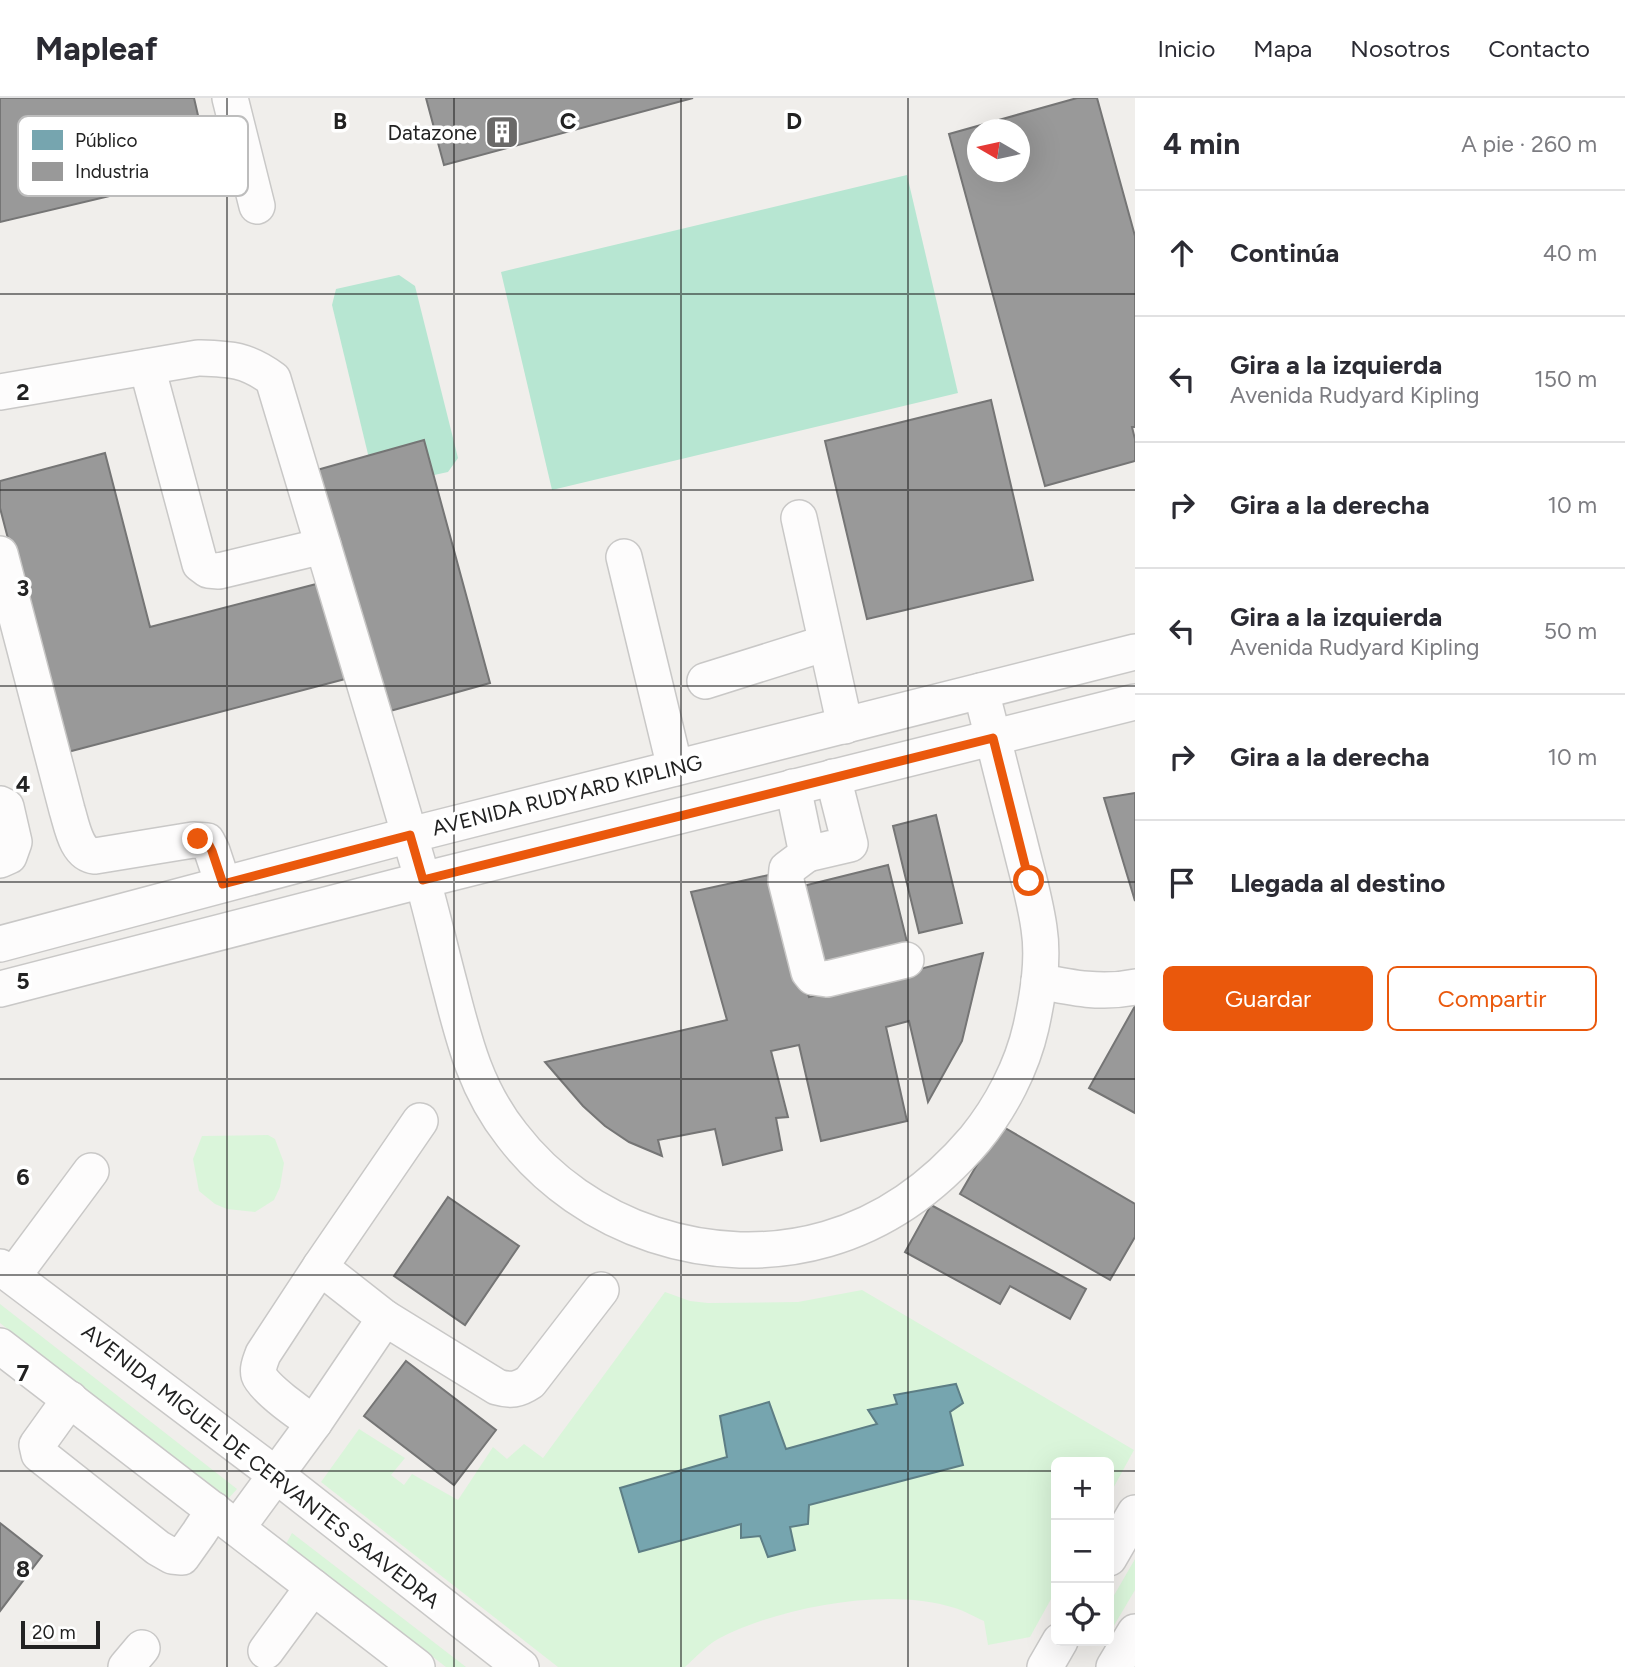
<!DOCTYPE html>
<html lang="es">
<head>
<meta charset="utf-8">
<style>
	:root { --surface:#fff; --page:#f2f2f3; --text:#2b2b33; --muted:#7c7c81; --line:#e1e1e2; --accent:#ea580c }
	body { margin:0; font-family:Figtree,sans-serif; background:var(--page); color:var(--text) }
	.controls { position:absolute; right:21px; bottom:21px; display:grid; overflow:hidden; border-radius:10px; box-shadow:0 7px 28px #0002 }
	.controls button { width:63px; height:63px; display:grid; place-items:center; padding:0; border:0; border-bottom:2px solid var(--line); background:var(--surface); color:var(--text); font:35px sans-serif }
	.compass { position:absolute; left:967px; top:21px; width:63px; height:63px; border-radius:50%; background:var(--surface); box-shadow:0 7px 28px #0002; rotate:279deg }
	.scale { position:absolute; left:21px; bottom:18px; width:79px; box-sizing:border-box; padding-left:7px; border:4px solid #222; border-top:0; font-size:19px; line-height:24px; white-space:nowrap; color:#222; -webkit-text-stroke:5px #fff; paint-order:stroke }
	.stop { position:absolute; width:21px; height:21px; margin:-16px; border:5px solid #ea580c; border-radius:50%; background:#fff }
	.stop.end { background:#ea580c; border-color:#fff; box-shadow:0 2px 7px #0008 }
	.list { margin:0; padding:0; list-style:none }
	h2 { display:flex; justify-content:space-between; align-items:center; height:91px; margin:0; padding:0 28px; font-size:30px }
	h2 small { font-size:23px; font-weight:400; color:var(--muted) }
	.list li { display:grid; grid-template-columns:46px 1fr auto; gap:21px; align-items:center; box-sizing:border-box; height:126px; padding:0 28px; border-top:2px solid var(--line) }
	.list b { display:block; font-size:26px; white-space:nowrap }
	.list p { margin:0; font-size:23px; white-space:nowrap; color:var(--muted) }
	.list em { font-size:23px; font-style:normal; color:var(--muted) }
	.actions { display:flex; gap:14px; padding:21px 28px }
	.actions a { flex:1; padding:16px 0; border:2px solid var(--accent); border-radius:10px; text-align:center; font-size:24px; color:var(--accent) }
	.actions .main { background:var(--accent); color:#fff }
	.icon { flex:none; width:38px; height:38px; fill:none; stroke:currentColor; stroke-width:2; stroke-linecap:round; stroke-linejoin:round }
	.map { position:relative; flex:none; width:1135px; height:1569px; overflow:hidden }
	header { display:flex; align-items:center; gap:42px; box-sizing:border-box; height:98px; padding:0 35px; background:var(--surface); border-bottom:2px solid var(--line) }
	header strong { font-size:33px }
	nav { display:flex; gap:38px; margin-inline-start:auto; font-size:24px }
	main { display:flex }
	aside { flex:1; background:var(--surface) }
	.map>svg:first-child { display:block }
	.park { fill:#daf5da }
	.pitch { fill:#b7e6d2 }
	.public { fill:#76a5af; stroke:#5d7e85; stroke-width:2 }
	.industry { fill:#999; stroke:#757575; stroke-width:2; fill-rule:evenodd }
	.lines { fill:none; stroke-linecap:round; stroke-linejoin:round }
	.minor-casing { stroke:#c9c8c7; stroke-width:38 }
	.minor { stroke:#fdfcfc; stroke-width:35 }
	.route { stroke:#ea580c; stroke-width:9 }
	.grid { fill:none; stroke:#222; stroke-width:2; stroke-opacity:0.55 }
	.labels { text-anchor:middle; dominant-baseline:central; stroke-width:7; stroke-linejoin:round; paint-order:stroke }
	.poi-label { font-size:21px; fill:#222; stroke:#fff; text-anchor:end }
	.street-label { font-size:21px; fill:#222; stroke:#fff }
	.key { fill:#fff; stroke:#bdbdbd; stroke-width:2 }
	.key-label { font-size:19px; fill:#222 }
	.grid-label { font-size:23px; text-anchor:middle; font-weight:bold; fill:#222; stroke:#fff; stroke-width:7; stroke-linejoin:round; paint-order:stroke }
</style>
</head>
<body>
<header>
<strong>Mapleaf</strong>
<nav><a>Inicio</a><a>Mapa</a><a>Nosotros</a><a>Contacto</a></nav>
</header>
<main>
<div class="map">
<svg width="1135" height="1569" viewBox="0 0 1135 1569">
	<rect width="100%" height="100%" fill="#f0eeeb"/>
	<g class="park">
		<path d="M 268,1037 L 275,1041 L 284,1065 L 280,1089 L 274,1102 L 255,1114 L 227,1111 L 215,1106 L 199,1093 L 193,1061 L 202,1038 Z"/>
		<path d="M 862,1192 L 1134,1352 L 1109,1398 L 1109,1364 L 1056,1364 L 1056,1492 L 1030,1539 L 988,1547 L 984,1523 C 975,1519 965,1513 955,1510 C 889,1488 778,1509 718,1541 C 706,1548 695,1560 685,1569 L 558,1569 L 321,1384 L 359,1331 L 405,1360 L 391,1377 L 404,1387 L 412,1376 L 458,1402 L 493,1349 L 507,1361 L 524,1346 L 543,1360 L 665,1194 L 690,1203 L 708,1205 L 798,1204 Z"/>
		<path d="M 0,1206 L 237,1391 L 226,1403 L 0,1225 Z"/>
		<path d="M 292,1435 L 466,1569 L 446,1569 L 286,1446 Z"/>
		<path d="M 1135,1461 L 1135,1492 L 1109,1536 L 1109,1506 Z"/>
	</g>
	<g class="pitch">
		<path d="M 907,77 L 958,295 L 552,392 L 501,174 Z"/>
		<path d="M 399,177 L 415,188 L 458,360 L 448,374 L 388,387 L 373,377 L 332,207 L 336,191 Z"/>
	</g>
	<path class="public" d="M 956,1286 L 963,1305 L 950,1314 L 963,1367 L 809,1407 L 808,1426 L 790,1429 L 795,1452 L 768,1459 L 760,1438 L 741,1440 L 741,1426 L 639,1454 L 620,1390 L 727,1359 L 720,1318 L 769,1304 L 786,1351 L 877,1326 L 868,1312 L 897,1306 L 894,1297 Z"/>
	<g class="industry">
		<path d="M 0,0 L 194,0 L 211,74 L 0,124 Z"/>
		<path d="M 426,0 L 693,0 L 444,67 Z"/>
		<path d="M 1077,0 L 1097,0 L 1135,138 L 1135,329 L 1132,329 L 1135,341 L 1135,363 L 1045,388 L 949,36 ZM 978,32 L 1020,32 L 1020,74 L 978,74 Z"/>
		<path d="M 991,302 L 1033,482 L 867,521 L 825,343 Z"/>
		<path d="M 424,342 L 490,585 L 383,615 L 317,372 Z"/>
		<path d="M 105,355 L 150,529 L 324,484 L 349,580 L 64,655 L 0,410 L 0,383 Z"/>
		<path d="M 1135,695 L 1135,803 L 1104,700 Z"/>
		<path d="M 936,717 L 962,825 L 919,835 L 893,728 Z"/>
		<path d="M 888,767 L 907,844 L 814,867 L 795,790 Z"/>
		<path d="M 778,775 L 809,899 L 983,855 L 962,943 L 928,1004 L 909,923 L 886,929 L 907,1023 L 821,1043 L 799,947 L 771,953 L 788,1019 L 776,1020 L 782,1052 L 723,1067 L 715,1031 L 658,1042 L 662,1058 L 629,1044 L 605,1028 L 583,1008 L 545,964 L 727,922 L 691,794 Z"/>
		<path d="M 1135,908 L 1135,1015 L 1089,990 Z"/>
		<path d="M 1000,1027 L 1135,1106 L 1135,1139 L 1110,1182 L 960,1096 Z"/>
		<path d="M 448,1099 L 519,1148 L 465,1227 L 394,1178 Z"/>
		<path d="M 931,1107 L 1086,1191 L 1070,1221 L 1010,1188 L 1000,1206 L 905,1154 Z"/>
		<path d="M 406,1263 L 496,1332 L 454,1387 L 364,1318 Z"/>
		<path d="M 0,1425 L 42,1458 L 0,1513 Z"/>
	</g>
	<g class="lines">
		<g class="minor-casing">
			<g id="minor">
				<path d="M 230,0 L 257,108"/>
				<path d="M 147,269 L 200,466 L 208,472 L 219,473 L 323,448"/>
				<path d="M 0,294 L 198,260 C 230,261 246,261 273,281 C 321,443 371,604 418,766 C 430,806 439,847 450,888 C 464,943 476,992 512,1037 C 584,1131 713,1174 827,1141 C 886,1124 936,1087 975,1041 C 1001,1009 1022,969 1031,929 C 1038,897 1044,862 1039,830 C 1035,801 1026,771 1019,742 C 1006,693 994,643 981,593"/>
				<path d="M 799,420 L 845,628"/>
				<path d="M 0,456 L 67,712 C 72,728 76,756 95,758 L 193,742 L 207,743 L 212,753 L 223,786"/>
				<path d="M 624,459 L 675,670"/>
				<path d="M 705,583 L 826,545"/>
				<path d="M 793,689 L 807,756 L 787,771 L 786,783 L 809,874 L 813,879 L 827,881 L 906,862"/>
				<path d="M 0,706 L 6,709 L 14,744 L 9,758 L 0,762"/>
				<path d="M 807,756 L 850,746 L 833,679"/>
				<path d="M 0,846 L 410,737 L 1135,554"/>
				<path d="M 1039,883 C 1072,890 1102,896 1135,889"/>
				<path d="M 0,891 L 423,782 L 1135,604"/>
				<path d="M 0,1169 L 276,1377 L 521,1569"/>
				<path d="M 13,1178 L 91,1073"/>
				<path d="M 385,1220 L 497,1289 C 511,1293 518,1292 530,1284 L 601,1192"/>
				<path d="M 0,1248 L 417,1569"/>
				<path d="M 70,1301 L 37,1347 L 39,1356 L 158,1450 L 172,1458 L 182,1459 L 199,1435 L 214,1412"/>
				<path d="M 314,1325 C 302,1317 263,1290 259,1277 C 257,1270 261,1262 263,1256 L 320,1169"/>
				<path d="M 237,1430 L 314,1325 L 385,1220 L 320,1169 L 420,1023"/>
				<path d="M 1109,1460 L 1135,1415"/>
				<path d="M 266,1553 L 313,1489"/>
				<path d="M 126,1569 L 142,1550"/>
				<path d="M 1045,1569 L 1060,1543"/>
				<path d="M 1114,1569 L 1135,1534"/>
			</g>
		</g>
		<use href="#minor" class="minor"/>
	</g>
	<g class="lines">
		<path class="route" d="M 198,741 L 207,743 L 212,753 L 223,786 L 410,737 L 423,782 L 993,640 L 1029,783"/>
	</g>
	<path class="grid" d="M 227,0 L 227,1569M 454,0 L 454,1569M 681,0 L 681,1569M 908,0 L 908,1569M 0,196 L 1135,196M 0,392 L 1135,392M 0,588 L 1135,588M 0,784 L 1135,784M 0,981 L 1135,981M 0,1177 L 1135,1177M 0,1373 L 1056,1373M 1109,1373 L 1135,1373"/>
	<defs>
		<g id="building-square" transform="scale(1.75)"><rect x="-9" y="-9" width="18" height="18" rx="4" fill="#6a6968" stroke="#fff"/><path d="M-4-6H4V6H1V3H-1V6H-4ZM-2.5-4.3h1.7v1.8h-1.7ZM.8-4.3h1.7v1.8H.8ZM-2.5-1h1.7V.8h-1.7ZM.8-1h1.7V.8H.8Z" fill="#fff"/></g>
	</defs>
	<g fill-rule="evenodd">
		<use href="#building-square" x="502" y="34"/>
	</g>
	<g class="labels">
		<g class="poi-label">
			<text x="477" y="34">Datazone</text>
		</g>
		<g class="street-label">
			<text transform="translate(567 697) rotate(-14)">AVENIDA RUDYARD KIPLING</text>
			<text transform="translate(261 1368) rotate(38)">AVENIDA MIGUEL DE CERVANTES SAAVEDRA</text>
		</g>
	</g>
	<rect x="18" y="18" width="230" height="80" rx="10" class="key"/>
	<rect x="32" y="32" width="31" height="20" fill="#76a5af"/>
	<rect x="32" y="64" width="31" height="19" fill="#999"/>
	<g class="key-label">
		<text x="75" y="49">Público</text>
		<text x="75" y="80">Industria</text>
	</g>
	<g class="grid-label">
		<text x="340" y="31">B</text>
		<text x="568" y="31">C</text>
		<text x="794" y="31">D</text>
		<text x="23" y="302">2</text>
		<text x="23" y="498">3</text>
		<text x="23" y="694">4</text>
		<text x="23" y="891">5</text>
		<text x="23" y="1087">6</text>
		<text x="23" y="1283">7</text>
		<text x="23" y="1479">8</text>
	</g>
</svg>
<div class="controls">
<button>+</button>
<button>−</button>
<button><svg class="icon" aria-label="locate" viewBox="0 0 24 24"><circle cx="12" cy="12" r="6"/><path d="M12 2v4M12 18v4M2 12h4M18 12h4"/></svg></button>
</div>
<svg class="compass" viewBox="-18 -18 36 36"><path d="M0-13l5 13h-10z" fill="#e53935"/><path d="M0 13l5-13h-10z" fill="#7c7c81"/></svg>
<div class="scale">20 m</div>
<div class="stop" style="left:1029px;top:783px"></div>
<div class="stop end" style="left:198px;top:741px"></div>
</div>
<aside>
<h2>4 min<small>A pie · 260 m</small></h2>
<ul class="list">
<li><svg class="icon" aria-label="ahead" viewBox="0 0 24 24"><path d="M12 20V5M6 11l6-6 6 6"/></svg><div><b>Continúa</b></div><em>40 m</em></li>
<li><svg class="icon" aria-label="left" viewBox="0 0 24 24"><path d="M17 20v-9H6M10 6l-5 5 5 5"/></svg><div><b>Gira a la izquierda</b><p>Avenida Rudyard Kipling</p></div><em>150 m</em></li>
<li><svg class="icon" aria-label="right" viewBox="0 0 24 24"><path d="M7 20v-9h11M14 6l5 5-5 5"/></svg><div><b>Gira a la derecha</b></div><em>10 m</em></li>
<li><svg class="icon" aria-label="left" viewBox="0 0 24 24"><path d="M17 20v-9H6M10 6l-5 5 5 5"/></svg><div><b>Gira a la izquierda</b><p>Avenida Rudyard Kipling</p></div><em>50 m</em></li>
<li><svg class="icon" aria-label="right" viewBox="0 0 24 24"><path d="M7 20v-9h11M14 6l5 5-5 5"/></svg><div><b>Gira a la derecha</b></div><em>10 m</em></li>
<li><svg class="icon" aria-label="arrive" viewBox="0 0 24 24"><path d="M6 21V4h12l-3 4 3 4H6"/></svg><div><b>Llegada al destino</b></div></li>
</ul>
<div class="actions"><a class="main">Guardar</a><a>Compartir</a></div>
</aside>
</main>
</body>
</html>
